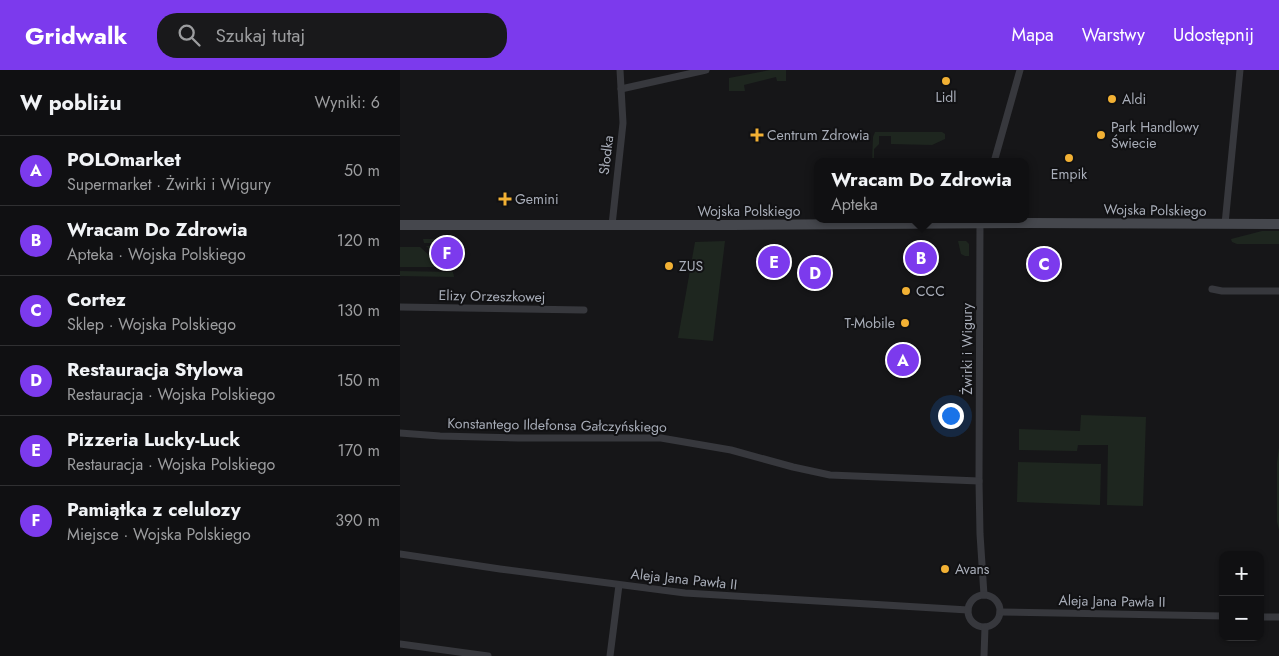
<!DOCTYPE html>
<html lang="pl">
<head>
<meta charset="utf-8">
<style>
	:root { --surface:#101012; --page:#19191b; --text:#f1f3f6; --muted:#9c9d9f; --line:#303032; --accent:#7c3aed }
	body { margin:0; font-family:Jost,sans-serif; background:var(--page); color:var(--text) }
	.controls { position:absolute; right:15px; bottom:15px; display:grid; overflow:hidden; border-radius:10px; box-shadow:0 1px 4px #0004 }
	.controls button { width:45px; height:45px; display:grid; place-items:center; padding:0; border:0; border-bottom:1px solid var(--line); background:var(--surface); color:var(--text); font:25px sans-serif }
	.you { position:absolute; left:550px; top:345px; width:18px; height:18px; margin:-12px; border:4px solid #fff; border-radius:50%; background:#1a73e8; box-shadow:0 0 0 8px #1a73e833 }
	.badge { display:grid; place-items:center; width:32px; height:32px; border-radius:50%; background:var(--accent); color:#fff; font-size:16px; font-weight:700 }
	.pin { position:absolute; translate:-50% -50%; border:2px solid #fff; box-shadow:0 1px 5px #0006 }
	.popup { position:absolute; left:414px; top:88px; width:215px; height:65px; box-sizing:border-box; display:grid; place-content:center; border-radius:10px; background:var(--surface); filter:drop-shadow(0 1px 4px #0005); font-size:16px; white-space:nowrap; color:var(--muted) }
	.popup b { font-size:19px; color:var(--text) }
	.popup::after { content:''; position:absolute; left:50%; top:100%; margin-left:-10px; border:10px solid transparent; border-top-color:var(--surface) }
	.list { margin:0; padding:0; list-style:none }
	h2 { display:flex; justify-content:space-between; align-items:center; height:65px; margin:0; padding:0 20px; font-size:21px }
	h2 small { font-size:16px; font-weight:400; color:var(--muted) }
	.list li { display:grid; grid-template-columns:32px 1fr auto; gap:15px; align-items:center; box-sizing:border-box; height:70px; padding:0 20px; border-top:1px solid var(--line) }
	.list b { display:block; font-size:19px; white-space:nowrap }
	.list p { margin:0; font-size:16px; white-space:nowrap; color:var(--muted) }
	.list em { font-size:16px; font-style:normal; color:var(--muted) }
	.icon { flex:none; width:28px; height:28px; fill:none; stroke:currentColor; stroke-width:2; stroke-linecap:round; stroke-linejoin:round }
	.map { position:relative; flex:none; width:879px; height:586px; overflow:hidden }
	header { display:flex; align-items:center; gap:30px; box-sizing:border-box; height:70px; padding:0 25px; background:var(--accent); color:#fff }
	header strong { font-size:24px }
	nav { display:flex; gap:28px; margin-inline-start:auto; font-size:18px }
	.search { width:350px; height:45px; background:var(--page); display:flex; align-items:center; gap:12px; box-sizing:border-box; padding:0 18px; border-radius:20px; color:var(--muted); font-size:19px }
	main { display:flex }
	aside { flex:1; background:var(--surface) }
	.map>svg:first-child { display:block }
	.green { fill:#1e261f }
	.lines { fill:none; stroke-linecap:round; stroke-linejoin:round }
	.street { stroke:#37383d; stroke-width:7 }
	.secondary { stroke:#45474d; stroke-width:10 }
	.poi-dot { fill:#f2b134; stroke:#111113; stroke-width:2 }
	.labels { text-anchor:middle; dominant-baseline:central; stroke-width:4; stroke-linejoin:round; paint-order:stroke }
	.poi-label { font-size:14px; fill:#a8adb8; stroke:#111113; text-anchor:start }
	.street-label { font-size:14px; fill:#a8adb8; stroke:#111113 }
</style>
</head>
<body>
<header>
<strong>Gridwalk</strong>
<div class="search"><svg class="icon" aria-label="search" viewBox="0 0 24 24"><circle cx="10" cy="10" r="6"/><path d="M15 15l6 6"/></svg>Szukaj tutaj</div>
<nav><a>Mapa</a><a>Warstwy</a><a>Udostępnij</a></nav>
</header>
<main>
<aside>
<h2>W pobliżu<small>Wyniki: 6</small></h2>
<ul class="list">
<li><span class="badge">A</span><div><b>POLOmarket</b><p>Supermarket · Żwirki i Wigury</p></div><em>50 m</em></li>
<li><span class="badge">B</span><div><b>Wracam Do Zdrowia</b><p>Apteka · Wojska Polskiego</p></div><em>120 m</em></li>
<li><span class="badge">C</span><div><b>Cortez</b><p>Sklep · Wojska Polskiego</p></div><em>130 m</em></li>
<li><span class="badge">D</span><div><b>Restauracja Stylowa</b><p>Restauracja · Wojska Polskiego</p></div><em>150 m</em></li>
<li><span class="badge">E</span><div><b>Pizzeria Lucky-Luck</b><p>Restauracja · Wojska Polskiego</p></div><em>170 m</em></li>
<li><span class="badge">F</span><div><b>Pamiątka z celulozy</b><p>Miejsce · Wojska Polskiego</p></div><em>390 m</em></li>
</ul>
</aside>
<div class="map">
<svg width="879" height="586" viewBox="0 0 879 586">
	<rect width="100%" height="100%" fill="#161618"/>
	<g class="green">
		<path d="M 370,0 L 386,0 L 386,11 L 377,11 L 376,7 L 344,15 L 345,21 L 329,21 L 329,8 Z"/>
		<path d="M 475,62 L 542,62 L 545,64 L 545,69 L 532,75 L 491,74 L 491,66 L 479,66 L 479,74 L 474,79 L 474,92 L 472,92 L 473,67 Z"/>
		<path d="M 862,161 L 879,161 L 879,174 L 837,174 L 832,172 L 831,169 Z"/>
		<path d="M 23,169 L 51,169 L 51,173 L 24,173 Z"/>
		<path d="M 325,171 L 313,271 L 278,268 L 295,172 Z"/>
		<path d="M 558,171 L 566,171 L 569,174 L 569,186 L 565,186 L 561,184 Z"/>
		<path d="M 26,176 L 51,176 L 51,197 L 50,197 Z"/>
		<path d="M 0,177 L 20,177 L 41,196 L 41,197 L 0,197 Z"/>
		<path d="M 0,201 L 53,202 L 54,207 L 0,206 Z"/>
		<path d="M 681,345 L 746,347 L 743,436 L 707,435 L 708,375 L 678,375 L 677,381 L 619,380 L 619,359 L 680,361 Z"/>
		<path d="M 879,377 L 879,460 L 877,452 L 877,393 Z"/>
		<path d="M 618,392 L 701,394 L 700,435 L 617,432 Z"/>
	</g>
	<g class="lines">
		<g class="street">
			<path d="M 221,19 L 306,0"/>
			<path d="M 594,92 L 620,0"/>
			<path d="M 580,150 L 579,411 L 580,464 L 584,525"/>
			<path d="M 825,154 L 840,0"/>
			<path d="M 212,155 L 223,53 L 220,0"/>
			<path d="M 812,219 L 822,221 L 879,221"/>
			<path d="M 0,237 L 184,240"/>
			<path d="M 0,363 L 40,366 L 118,368 L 261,368 L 331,380 L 393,397 L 430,405 L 579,411"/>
			<path d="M 0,484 L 100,499 L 285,523 L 568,540"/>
			<circle cx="584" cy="541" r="16"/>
			<path d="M 600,542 L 823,546"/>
			<path d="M 860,547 L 879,547"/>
			<path d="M 0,574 L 88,586"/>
			<path d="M 210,586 L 219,515"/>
			<path d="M 584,586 L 585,557"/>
		</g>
		<path class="secondary" d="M 0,155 L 333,155 L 628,153 L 879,154"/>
	</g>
	<g class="poi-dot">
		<circle cx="546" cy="11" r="5"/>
		<circle cx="712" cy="29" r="5"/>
		<path d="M354.5 57.5h5v5h5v5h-5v5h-5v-5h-5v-5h5z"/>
		<circle cx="701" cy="65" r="5"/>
		<circle cx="669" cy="88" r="5"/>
		<path d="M102.5 121.5h5v5h5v5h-5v5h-5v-5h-5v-5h5z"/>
		<circle cx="269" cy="196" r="5"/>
		<circle cx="506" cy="221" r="5"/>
		<circle cx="505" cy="253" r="5"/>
		<circle cx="545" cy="499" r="5"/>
	</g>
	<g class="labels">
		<g class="poi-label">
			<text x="546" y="27" text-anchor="middle">Lidl</text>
			<text x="722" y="29">Aldi</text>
			<text x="711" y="57">Park Handlowy<tspan x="711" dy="16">Świecie</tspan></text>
			<text x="367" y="65">Centrum Zdrowia</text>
			<text x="669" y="104" text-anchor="middle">Empik</text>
			<text x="115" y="129">Gemini</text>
			<text x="279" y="196">ZUS</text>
			<text x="516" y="221">CCC</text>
			<text x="495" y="253" text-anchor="end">T-Mobile</text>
			<text x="555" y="499">Avans</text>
		</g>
		<g class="street-label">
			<text transform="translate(206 85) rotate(-83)">Słodka</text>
			<text transform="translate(755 140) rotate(1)">Wojska Polskiego</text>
			<text x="349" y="141">Wojska Polskiego</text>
			<text transform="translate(92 226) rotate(1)">Elizy Orzeszkowej</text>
			<text transform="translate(567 279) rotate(-90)">Żwirki i Wigury</text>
			<text transform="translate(157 355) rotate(1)">Konstantego Ildefonsa Gałczyńskiego</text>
			<text transform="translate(284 509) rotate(6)">Aleja Jana Pawła II</text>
			<text transform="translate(712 531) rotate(1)">Aleja Jana Pawła II</text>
		</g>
	</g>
</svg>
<div class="controls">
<button>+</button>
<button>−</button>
</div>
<div class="you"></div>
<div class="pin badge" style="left:503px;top:290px">A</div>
<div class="pin badge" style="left:521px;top:188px">B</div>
<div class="popup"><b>Wracam Do Zdrowia</b>Apteka</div>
<div class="pin badge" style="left:644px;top:194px">C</div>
<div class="pin badge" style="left:415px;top:203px">D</div>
<div class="pin badge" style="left:374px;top:192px">E</div>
<div class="pin badge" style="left:47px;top:183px">F</div>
</div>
</main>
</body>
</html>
